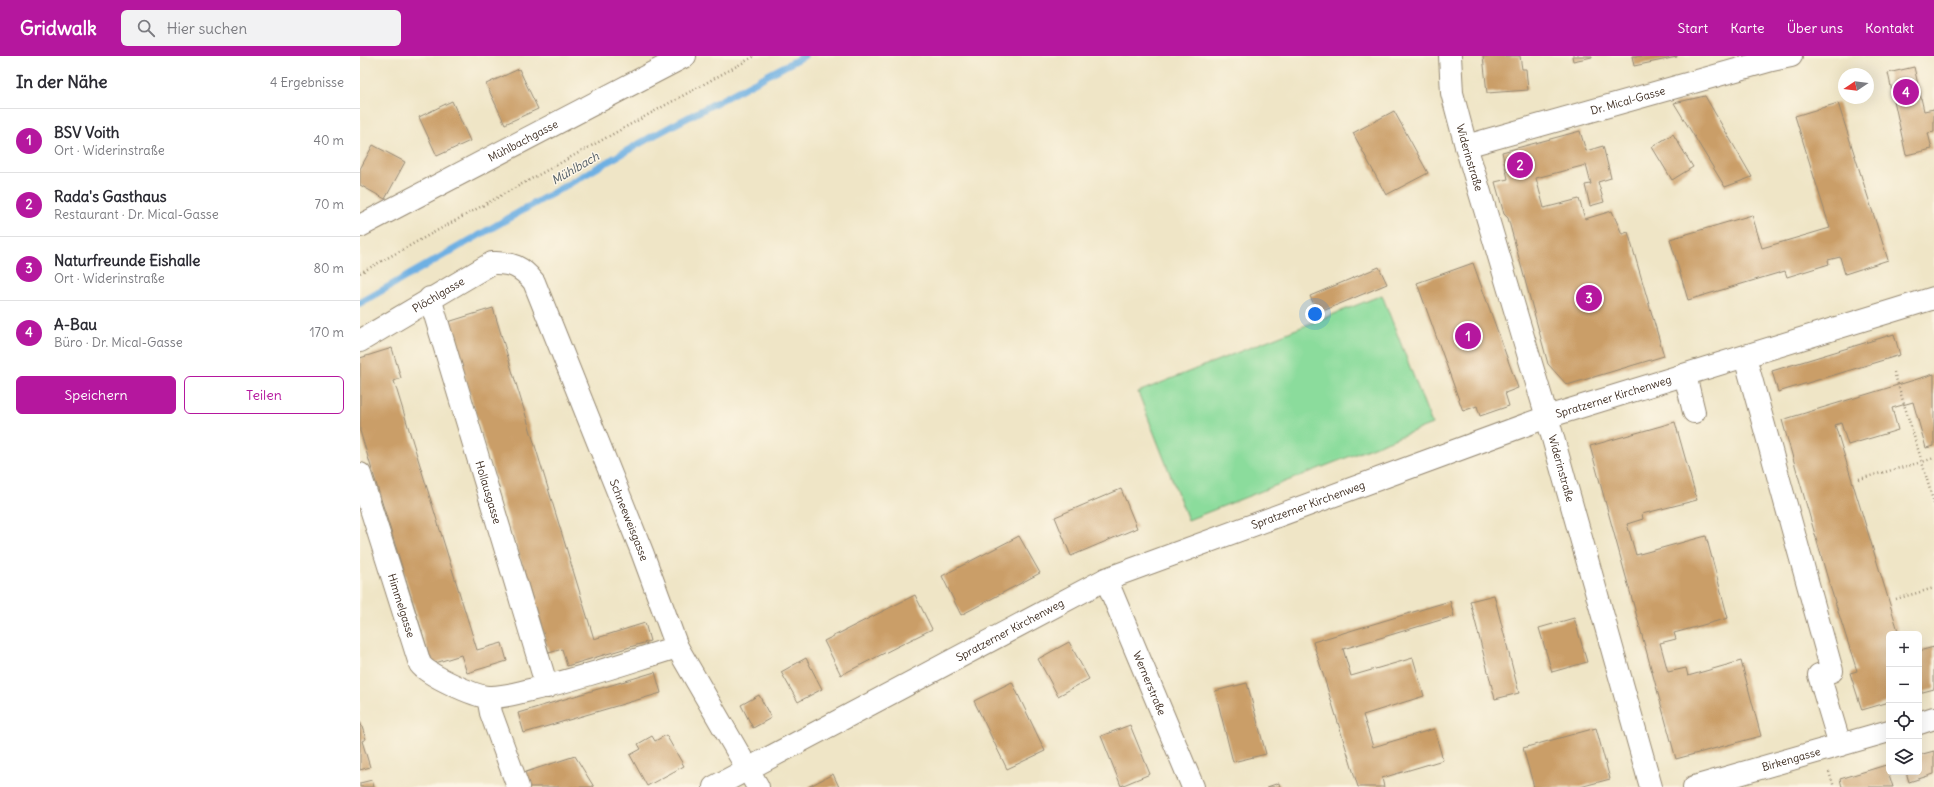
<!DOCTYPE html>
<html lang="de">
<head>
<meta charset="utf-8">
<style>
	:root { --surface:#fff; --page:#f2f2f3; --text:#2b2b33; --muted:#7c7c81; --line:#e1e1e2; --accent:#b5179e }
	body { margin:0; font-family:Delius,sans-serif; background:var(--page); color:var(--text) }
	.controls { position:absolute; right:12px; bottom:12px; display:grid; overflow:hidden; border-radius:6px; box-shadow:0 4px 16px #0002 }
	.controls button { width:36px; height:36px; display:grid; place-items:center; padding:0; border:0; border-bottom:1px solid var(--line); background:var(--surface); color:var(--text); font:20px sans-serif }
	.compass { position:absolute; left:1478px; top:12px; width:36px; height:36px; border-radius:50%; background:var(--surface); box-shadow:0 4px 16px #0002; rotate:257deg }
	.you { position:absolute; left:955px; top:258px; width:14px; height:14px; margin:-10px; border:3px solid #fff; border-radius:50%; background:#1a73e8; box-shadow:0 0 0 6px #1a73e833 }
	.badge { display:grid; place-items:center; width:26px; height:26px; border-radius:50%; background:var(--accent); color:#fff; font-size:13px; font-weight:700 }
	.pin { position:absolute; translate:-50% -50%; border:2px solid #fff; box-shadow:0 1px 4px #0006 }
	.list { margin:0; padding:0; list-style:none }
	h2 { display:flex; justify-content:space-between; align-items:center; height:52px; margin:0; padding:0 16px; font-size:17px }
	h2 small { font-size:13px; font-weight:400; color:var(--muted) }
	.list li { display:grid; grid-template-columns:26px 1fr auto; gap:12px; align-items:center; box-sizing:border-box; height:64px; padding:0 16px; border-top:1px solid var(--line) }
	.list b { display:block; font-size:15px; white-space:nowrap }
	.list p { margin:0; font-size:13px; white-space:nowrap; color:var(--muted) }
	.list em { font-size:13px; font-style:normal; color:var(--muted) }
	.actions { display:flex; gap:8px; padding:12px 16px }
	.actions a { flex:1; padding:9px 0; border:1px solid var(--accent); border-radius:6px; text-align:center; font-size:14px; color:var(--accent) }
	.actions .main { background:var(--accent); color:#fff }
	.icon { flex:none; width:22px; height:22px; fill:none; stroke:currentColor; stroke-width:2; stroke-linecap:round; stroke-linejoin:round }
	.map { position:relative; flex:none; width:1574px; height:731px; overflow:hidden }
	header { display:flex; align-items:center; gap:24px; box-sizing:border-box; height:56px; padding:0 20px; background:var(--accent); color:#fff }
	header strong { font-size:19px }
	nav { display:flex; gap:22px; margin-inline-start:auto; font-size:14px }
	.search { width:280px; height:36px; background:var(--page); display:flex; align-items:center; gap:10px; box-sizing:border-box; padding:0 14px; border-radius:6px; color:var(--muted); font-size:15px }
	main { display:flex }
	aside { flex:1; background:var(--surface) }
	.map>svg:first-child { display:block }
	.green { fill:#8bdc9c; stroke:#63835d }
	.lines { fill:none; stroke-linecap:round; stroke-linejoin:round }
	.stream { stroke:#6eb0e3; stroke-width:7 }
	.building { fill:#ca9e67 }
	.minor-casing { stroke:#958872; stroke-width:24 }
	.path { stroke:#958872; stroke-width:2.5; stroke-dasharray:1 3; stroke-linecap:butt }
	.minor { stroke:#fff; stroke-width:22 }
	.labels { text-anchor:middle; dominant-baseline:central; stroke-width:3; stroke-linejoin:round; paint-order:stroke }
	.street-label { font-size:11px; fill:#3b2a1e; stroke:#fcf5e5 }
	.water-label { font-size:12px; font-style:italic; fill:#4d5963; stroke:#fcf5e5 }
</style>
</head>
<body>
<header>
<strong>Gridwalk</strong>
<div class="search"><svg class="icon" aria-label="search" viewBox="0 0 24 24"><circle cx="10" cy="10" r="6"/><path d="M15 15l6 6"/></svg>Hier suchen</div>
<nav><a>Start</a><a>Karte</a><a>Über uns</a><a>Kontakt</a></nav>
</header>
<main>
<aside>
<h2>In der Nähe<small>4 Ergebnisse</small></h2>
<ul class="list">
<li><span class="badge">1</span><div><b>BSV Voith</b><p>Ort · Widerinstraße</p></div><em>40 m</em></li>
<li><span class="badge">2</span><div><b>Rada's Gasthaus</b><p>Restaurant · Dr. Mical-Gasse</p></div><em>70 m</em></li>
<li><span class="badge">3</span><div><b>Naturfreunde Eishalle</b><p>Ort · Widerinstraße</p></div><em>80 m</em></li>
<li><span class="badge">4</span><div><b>A-Bau</b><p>Büro · Dr. Mical-Gasse</p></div><em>170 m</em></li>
</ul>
<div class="actions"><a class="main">Speichern</a><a>Teilen</a></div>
</aside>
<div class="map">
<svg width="1574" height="731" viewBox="0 0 1574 731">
	<rect width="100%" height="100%" fill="#fcf5e5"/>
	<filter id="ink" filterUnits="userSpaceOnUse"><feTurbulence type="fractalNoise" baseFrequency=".025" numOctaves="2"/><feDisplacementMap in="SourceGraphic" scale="8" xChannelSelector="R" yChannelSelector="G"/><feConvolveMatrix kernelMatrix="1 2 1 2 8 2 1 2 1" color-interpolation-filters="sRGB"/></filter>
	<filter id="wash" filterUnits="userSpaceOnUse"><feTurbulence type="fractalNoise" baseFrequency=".012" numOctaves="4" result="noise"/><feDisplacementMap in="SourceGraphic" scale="16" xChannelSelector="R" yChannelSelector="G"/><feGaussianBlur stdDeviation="0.9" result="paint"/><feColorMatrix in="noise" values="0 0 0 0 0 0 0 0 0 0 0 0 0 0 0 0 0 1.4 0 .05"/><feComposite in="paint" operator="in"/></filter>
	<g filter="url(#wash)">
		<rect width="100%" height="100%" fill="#efe5c6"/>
		<path class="green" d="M 1022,239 L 1072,368 L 828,464 L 778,336 Z"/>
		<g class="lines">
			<path class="stream" d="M 0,247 L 291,81 L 444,0"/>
		</g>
		<g id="blocks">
			<g class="building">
				<path d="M 1123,0 L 1160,0 L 1162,13 L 1166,13 L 1168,34 L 1127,37 Z"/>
				<path d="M 1212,0 L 1232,0 L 1232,1 L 1213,5 Z"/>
				<path d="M 1272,0 L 1317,0 L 1317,1 L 1274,10 Z"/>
				<path d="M 1554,11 L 1564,55 L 1574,53 L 1574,76 L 1568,77 L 1572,93 L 1546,99 L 1528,17 Z"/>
				<path d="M 159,13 L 178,53 L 145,68 L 126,28 Z"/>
				<path d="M 1345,40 L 1392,121 L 1365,131 L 1314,47 Z"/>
				<path d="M 92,45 L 110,85 L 77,100 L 59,61 Z"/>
				<path d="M 1478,47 L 1528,204 L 1485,218 L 1480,201 L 1468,204 L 1469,208 L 1427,221 L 1425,215 L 1328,244 L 1310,183 L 1392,159 L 1402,192 L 1470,172 L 1435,60 Z"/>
				<path d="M 1034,55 L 1068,117 L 1026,139 L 993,77 Z"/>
				<path d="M 1220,75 L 1226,95 L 1243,90 L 1251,122 L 1238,126 L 1244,146 L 1230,150 L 1225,129 L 1231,128 L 1226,109 L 1176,122 L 1184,152 L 1219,143 L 1225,163 L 1252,155 L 1262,178 L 1268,176 L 1304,300 L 1207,329 L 1188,308 L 1148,162 L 1144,158 L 1135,126 L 1148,123 L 1142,96 Z"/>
				<path d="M 1313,78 L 1333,111 L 1312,124 L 1292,91 Z"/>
				<path d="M 13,89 L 45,106 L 25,143 L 0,129 L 0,113 Z"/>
				<path d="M 1113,207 L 1158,332 L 1145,337 L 1149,350 L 1120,360 L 1117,350 L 1103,355 L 1057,227 Z"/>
				<path d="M 1019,211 L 1027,228 L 958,257 L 950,240 Z"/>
				<path d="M 133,252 L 234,583 L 285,567 L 290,585 L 207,610 L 202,593 L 189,597 L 88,266 Z"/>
				<path d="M 1534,278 L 1540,299 L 1418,336 L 1412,315 Z"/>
				<path d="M 32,292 L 41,322 L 34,325 L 117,594 L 142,587 L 147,605 L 107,617 L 101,599 L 72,608 L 0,375 L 0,302 Z"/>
				<path d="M 1574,318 L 1574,390 L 1566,392 L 1553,346 L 1532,352 L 1538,374 L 1488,389 L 1481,367 L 1475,369 L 1539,578 L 1529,578 L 1529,646 L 1502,654 L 1490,617 L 1497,615 L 1469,527 L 1422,364 Z"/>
				<path d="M 1315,366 L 1337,444 L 1282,458 L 1283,463 L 1267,468 L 1276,499 L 1346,480 L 1368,562 L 1314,577 L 1316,583 L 1300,587 L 1308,616 L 1326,612 L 1328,620 L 1381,605 L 1401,680 L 1316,703 L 1230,390 Z"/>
				<path d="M 761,433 L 777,472 L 711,500 L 695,461 Z"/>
				<path d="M 659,480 L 680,517 L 601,559 L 582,520 Z"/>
				<path d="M 555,539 L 572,573 L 481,619 L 464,585 Z"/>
				<path d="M 1134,539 L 1159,637 L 1135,643 L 1110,545 Z"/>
				<path d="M 1090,545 L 1094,560 L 983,593 L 991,620 L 1053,602 L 1064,640 L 1003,659 L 1013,691 L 1074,673 L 1083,704 L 1022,722 L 1024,731 L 998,731 L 953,586 Z"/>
				<path d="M 1214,562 L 1227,606 L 1192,616 L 1179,572 Z"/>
				<path d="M 709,586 L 729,623 L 698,640 L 678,603 Z"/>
				<path d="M 1574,591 L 1574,633 L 1559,637 L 1559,595 Z"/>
				<path d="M 446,602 L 462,633 L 438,646 L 421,616 Z"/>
				<path d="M 295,616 L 301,637 L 164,677 L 158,657 Z"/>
				<path d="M 652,626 L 685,695 L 647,713 L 614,645 Z"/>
				<path d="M 887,627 L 906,698 L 873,706 L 855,635 Z"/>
				<path d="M 399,639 L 411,662 L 393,672 L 381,649 Z"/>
				<path d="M 0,665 L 6,683 L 2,685 L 10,711 L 0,714 Z"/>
				<path d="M 770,669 L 790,718 L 761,730 L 741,680 Z"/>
				<path d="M 1236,672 L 1250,723 L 1220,731 L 1174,731 L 1163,692 Z"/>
				<path d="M 306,679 L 324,710 L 287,730 L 270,699 L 281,693 L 278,688 L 292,680 L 295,685 Z"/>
				<path d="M 1574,695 L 1574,718 L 1549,726 L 1546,716 L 1559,716 L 1559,699 Z"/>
				<path d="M 215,700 L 234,731 L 166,731 L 163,717 Z"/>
				<path d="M 1526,709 L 1533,731 L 1482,731 L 1480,723 Z"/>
				<path d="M 473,718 L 479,731 L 448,731 Z"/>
				<path d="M 12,724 L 14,731 L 0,731 L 0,727 Z"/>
				<path d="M 919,727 L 920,731 L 907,731 Z"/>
			</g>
		</g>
	</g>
	<g filter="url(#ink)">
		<use href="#blocks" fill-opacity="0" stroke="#958872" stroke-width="1"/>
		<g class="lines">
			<g class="minor-casing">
				<g id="minor">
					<path id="s1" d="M 1090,0 L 1092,37 L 1106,90 L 1187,361 L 1291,731"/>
					<path id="s2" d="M 1106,90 L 1412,4 L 1431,0"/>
					<path id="s3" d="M 0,170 L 325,0"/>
					<path id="s4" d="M 70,242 L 187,631"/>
					<path id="s5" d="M 0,285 L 132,207 C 151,206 162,211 174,226 L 282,496 L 317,591 L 398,731"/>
					<path d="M 1385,301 L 1472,615 L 1459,619 L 1480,689"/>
					<path d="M 1325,319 L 1334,356"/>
					<path id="s6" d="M 0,418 L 60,608 C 68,619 114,640 128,641 C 141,642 157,637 170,634 C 220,623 268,606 317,591"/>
					<path id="s7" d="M 746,523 L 833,731"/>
					<path d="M 128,641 L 131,657 L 158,731"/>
					<path d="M 1559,667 L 1574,662"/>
					<path id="s8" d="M 354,731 L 746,523 L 1187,361 L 1574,242"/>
					<path id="s9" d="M 1334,731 L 1529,675"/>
				</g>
			</g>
			<g class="path">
				<path d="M 0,217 L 395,0"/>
				<path d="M 1534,316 L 1562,406 L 1574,402"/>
				<path d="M 1499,423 L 1562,406 L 1574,448"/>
				<path d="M 1536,543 L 1574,532"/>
				<path d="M 1469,716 L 1474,731"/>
			</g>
			<use href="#minor" class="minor"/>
		</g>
	</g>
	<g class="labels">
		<g class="street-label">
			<text stroke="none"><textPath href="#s2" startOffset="168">Dr. Mical-Gasse</textPath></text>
			<text stroke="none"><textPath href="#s3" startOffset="184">Mühlbachgasse</textPath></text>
			<text stroke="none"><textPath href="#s1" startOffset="104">Widerinstraße</textPath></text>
			<text stroke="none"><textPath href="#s5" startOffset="91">Plöchlgasse</textPath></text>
			<text stroke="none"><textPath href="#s8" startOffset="983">Spratzerner Kirchenweg</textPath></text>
			<text stroke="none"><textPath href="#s1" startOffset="428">Widerinstraße</textPath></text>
			<text stroke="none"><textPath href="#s4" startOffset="203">Hollausgasse</textPath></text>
			<text stroke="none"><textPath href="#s8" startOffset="659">Spratzerner Kirchenweg</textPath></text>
			<text stroke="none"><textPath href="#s5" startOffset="458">Schneeweisgasse</textPath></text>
			<text stroke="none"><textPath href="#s6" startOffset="138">Himmelgasse</textPath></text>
			<text stroke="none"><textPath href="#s8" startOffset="335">Spratzerner Kirchenweg</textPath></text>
			<text stroke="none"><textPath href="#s7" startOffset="113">Wernerstraße</textPath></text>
			<text stroke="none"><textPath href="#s9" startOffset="101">Birkengasse</textPath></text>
		</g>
		<g class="water-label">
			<text transform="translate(215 112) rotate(-30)">Mühlbach</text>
		</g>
	</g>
</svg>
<div class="controls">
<button>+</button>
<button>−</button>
<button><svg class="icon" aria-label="locate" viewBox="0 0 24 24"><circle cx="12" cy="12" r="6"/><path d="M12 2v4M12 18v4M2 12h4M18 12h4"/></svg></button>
<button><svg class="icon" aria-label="layers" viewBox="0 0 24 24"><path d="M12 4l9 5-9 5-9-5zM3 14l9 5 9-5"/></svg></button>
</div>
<svg class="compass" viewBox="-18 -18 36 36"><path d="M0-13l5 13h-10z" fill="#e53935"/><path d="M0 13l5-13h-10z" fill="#7c7c81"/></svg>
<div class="you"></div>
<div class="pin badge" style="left:1108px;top:280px">1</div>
<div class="pin badge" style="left:1160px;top:109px">2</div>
<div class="pin badge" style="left:1229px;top:242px">3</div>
<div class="pin badge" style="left:1546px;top:36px">4</div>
</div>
</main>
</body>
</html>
